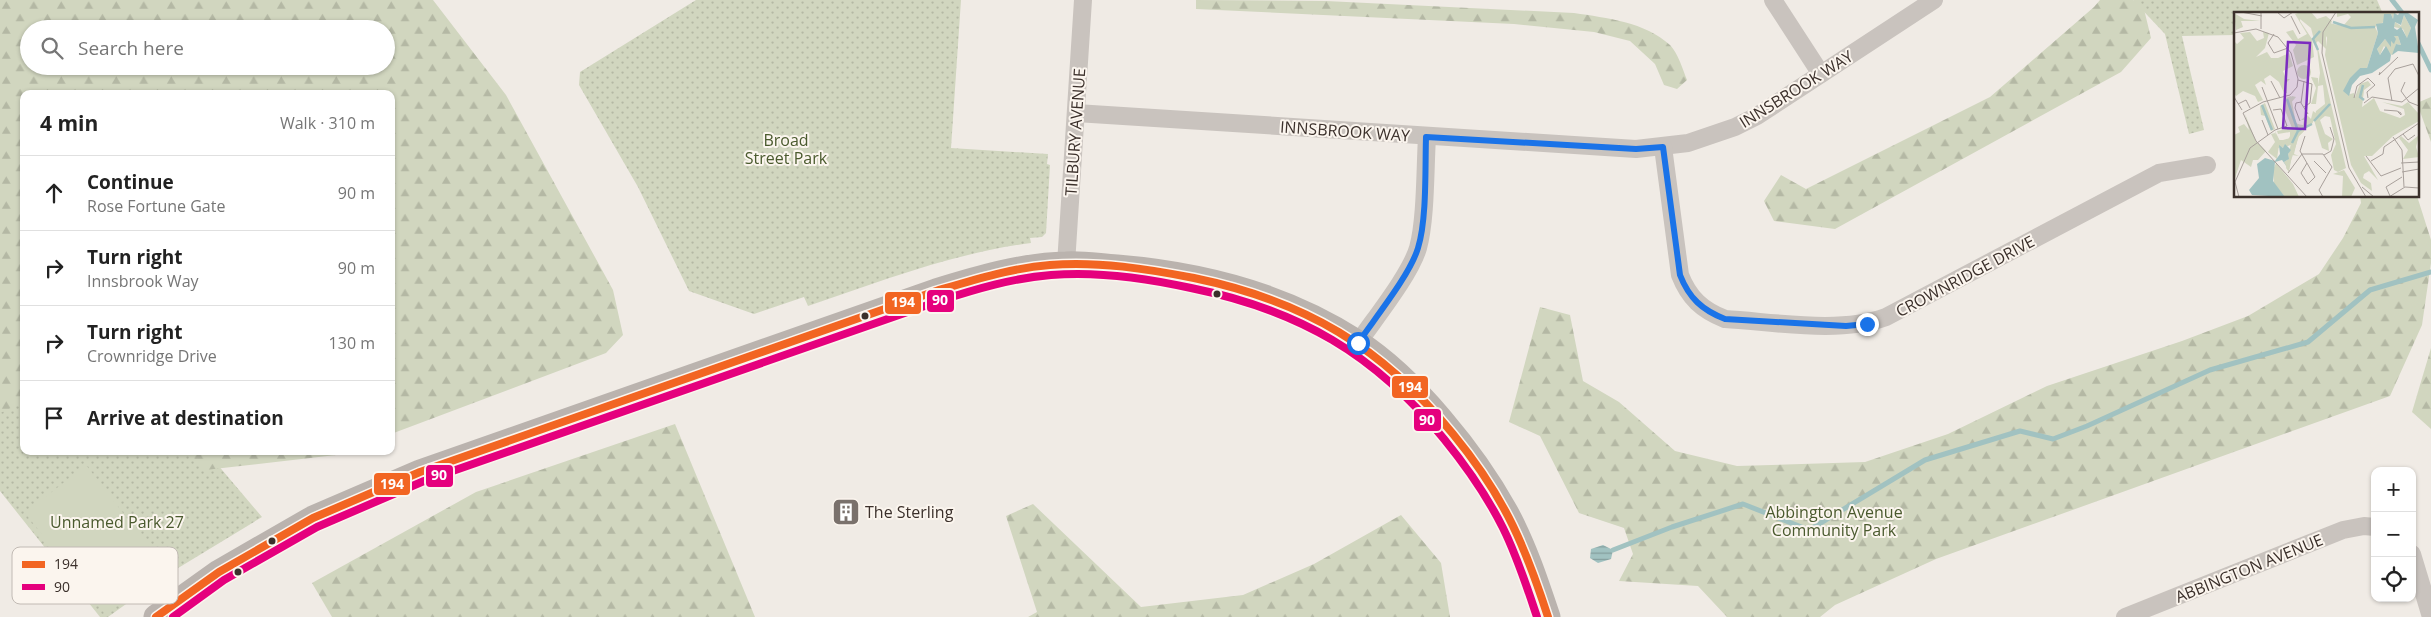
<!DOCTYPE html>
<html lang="en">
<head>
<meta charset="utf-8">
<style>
	:root { --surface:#fff; --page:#f2f2f2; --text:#222; --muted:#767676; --line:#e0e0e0 }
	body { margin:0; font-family:"Open Sans",sans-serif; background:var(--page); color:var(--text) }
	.controls { position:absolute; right:15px; bottom:15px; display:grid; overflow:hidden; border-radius:10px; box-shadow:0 1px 4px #0004 }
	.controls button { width:45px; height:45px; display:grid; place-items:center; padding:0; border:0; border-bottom:1px solid var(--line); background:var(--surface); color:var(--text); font:25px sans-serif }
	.stop { position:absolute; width:15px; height:15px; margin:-11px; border:4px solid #1a73e8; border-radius:50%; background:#fff }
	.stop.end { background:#1a73e8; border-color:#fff; box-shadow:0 1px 5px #0008 }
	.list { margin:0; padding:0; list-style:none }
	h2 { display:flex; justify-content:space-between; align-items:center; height:65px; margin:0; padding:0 20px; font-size:21px }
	h2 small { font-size:16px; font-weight:400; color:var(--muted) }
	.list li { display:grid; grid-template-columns:32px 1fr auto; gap:15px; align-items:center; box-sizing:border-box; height:75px; padding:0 20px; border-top:1px solid var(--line) }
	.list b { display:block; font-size:19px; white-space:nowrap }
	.list p { margin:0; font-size:16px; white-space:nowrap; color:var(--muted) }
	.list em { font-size:16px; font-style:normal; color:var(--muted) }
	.icon { flex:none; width:28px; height:28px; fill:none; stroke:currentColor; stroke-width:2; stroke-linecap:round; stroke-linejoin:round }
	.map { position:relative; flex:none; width:2431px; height:617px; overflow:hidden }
	.search { position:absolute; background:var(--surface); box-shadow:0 1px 4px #0004; left:20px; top:20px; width:375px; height:55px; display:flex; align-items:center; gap:12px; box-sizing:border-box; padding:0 18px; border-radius:28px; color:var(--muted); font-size:19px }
	.panel { position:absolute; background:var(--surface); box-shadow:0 1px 4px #0004; left:20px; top:90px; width:375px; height:365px; border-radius:10px }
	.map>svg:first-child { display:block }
	.grass { fill:url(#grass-dots) }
	.forest { fill:url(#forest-firs); fill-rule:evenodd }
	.pitch { fill:#d1d6bf }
	.water { fill:url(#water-rules) }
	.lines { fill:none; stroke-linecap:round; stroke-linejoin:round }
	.stream { stroke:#a1c2c1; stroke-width:5 }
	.street { stroke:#c9c3be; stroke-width:18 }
	.secondary { stroke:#bab3ae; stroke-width:25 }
	.bus-1-casing { stroke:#fbf5ee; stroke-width:11 }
	.bus-2-casing { stroke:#fbf5ee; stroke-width:11 }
	.bus-1 { stroke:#f26522; stroke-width:8 }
	.bus-2 { stroke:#e5007d; stroke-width:8 }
	.route { stroke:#1a73e8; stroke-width:6 }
	.bus-dot { fill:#3b302b; stroke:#fbf5ee; stroke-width:2 }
	.labels { text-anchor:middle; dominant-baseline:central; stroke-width:4; stroke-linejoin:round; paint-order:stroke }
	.street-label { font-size:16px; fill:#3b302b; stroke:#fbf5ee }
	.park-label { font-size:16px; fill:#4a5a2e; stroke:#fbf5ee }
	.poi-label { font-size:16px; fill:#3b302b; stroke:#fbf5ee; text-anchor:start }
	.inset-river { fill:none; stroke:#a1c2c1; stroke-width:2.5 }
	.inset-road { fill:none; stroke:#a8a09b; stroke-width:1 }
	.view { fill:#7b2cbf; fill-opacity:0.15; stroke:#7b2cbf; stroke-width:2.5 }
	.inset-edge { fill:none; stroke:#3b302b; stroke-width:2.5 }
	.key { fill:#fbf5ee; stroke:#c1bab4; stroke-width:1 }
	.key-label { font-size:14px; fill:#3b302b }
	.line-badge { stroke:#fbf5ee; stroke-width:2 }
	.badge-label { font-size:14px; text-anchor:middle; font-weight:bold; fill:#fff }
</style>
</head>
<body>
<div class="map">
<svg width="2431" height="617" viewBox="0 0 2431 617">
	<defs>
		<pattern id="grass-dots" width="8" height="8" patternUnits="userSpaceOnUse" patternTransform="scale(1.25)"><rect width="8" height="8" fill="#d1d6bf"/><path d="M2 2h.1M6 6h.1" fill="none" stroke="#b4b8a4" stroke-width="1.8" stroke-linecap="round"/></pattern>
		<pattern id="forest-firs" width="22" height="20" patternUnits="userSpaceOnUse" patternTransform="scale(1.25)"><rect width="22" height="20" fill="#d1d6bf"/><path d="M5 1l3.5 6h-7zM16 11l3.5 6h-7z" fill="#b4b8a4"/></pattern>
		<pattern id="water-rules" width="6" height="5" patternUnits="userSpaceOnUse" patternTransform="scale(1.25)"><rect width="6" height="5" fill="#a1c2c1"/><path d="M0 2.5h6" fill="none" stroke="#849e9d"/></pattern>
	</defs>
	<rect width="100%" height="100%" fill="#f0ebe5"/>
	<g class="grass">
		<path d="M 696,0 L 961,0 L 951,148 L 1048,154 L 1047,164 L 1050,165 L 1046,233 L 1042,237 L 1030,238 L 1031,243 C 954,253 881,281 808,306 L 804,297 L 754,314 L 689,291 L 638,187 L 579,85 L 580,72 Z"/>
		<path d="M 2133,0 L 2377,0 L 2383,14 L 2235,14 L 2235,35 L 2182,36 L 2204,130 L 2189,134 L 2165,34 Z"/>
		<path d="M 0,241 L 24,262 L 24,451 L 206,451 L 262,517 L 165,576 L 108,617 L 100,617 L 0,491 Z"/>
	</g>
	<g class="forest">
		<path d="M 0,0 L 433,0 L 506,95 L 613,290 L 623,335 L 606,353 L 391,434 L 391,94 L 24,94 L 24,402 L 0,413 ZM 29,29 L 386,29 L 386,66 L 29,66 Z"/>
		<path d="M 1196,0 L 1326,1 L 1574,13 C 1607,18 1645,22 1670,45 C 1678,53 1683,70 1687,80 L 1677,89 L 1664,85 L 1655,64 L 1630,41 L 1594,32 L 1514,24 L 1196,9 Z"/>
		<path d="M 2100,0 L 2133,0 L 2143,5 L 2151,38 L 2121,72 L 1835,229 L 1774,221 L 1764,201 L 1781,175 L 1806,189 L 1990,97 L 2094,7 Z"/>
		<path d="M 2431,97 L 2431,142 L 2417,103 Z"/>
		<path d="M 2360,196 L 2417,196 L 2431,240 L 2431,263 L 2422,325 L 2390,396 L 1936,559 L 1835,605 L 1820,617 L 1727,617 L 1698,586 L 1619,581 L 1633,554 L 1624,528 L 1579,513 L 1540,436 L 1509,422 L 1540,307 L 1570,315 L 1583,381 L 1619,402 L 1675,451 L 1737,466 L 1865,462 L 1948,434 L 2047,386 L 2182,341 L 2248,316 L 2319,274 L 2343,238 L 2361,203 Z"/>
		<path d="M 2431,348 L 2431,429 L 2412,412 Z"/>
		<path d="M 675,424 L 755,617 L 332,617 L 312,583 L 476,492 Z"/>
		<path d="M 187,451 L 346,451 L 336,455 L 205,470 Z"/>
		<path d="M 1033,504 L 1141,607 L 1243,595 L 1314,564 L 1401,515 L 1441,563 L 1450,617 L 1028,617 L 1037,612 L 1006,516 Z"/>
	</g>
	<path class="pitch" d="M 86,465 L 164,566 L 104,613 L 25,513 Z"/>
	<path class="water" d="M 1603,545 L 1613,550 L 1611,559 L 1598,563 L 1590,558 L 1591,549 Z"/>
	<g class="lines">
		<g class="stream">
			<path d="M 2392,0 L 2403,14"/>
			<path d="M 2417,41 L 2431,70"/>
			<path d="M 1613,550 L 1672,527 L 1743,504 L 1809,530 L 1925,460 L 2020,431 L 2053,439 L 2087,426 L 2210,370 L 2308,342 L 2370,290 L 2431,272"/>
		</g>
		<g class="street">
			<path d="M 1773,0 L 1821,74"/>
			<path d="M 1076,113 L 1636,149 L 1688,143 L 1735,127 L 1757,116 L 1934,0"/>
			<path d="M 1663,147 L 1680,275 C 1689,298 1702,310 1725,319 C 1775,322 1840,334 1886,317 L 2159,173 L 2207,165"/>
			<path d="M 1066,264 L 1083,0"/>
			<path d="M 1358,343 C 1375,318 1410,275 1418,248 C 1426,219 1425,168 1427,137"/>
			<path d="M 2412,554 L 2431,617"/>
			<path d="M 2125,617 L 2343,530 L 2364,526 L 2375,527"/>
		</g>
		<path class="secondary" d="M 156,617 L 219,572 L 313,518 L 420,472 L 936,291 C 978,278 1022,265 1066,264 C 1083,263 1100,266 1117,267 C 1201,274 1285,295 1357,342 C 1413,378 1474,454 1506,512 C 1524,545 1536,581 1548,617"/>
		<g class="bus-1-casing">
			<path id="bus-1" d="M 156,617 L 219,572 L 313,518 L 420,472 L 936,291 C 973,280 1011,268 1050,265 C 1098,261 1148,269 1194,278 C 1305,301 1382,347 1453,434 C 1476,462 1497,493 1513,526 C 1527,555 1538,586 1548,617"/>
		</g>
		<g class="bus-2-casing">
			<path id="bus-2" d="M 173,617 L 224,580 L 317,527 L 424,481 L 939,301 C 976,289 1013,278 1051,275 C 1097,271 1146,278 1191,288 C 1299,310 1375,354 1444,439 C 1466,466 1487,496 1503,528 C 1517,556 1527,587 1537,617"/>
		</g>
		<use href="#bus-1" class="bus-1"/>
		<use href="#bus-2" class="bus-2"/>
	</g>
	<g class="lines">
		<path class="route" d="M 1358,343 C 1375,318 1410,275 1418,248 C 1427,219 1425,168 1426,137 L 1636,149 L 1663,147 L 1680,275 C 1689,298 1702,310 1725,319 L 1846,326 L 1867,324"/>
	</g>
	<defs>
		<g id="building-square" transform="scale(1.4375)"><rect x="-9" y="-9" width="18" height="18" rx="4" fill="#7a716c" stroke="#fbf5ee"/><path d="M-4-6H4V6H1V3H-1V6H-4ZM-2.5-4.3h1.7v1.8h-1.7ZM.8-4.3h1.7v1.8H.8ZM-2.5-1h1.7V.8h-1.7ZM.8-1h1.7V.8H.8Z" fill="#fff"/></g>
	</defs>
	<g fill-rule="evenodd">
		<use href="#building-square" x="846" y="512"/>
	</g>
	<g class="bus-dot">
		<circle cx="1217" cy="294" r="4.5"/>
		<circle cx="865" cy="316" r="4.5"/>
		<circle cx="272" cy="541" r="4.5"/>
		<circle cx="238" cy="572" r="4.5"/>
	</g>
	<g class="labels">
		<g class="street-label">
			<text transform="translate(1796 89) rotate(-32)">INNSBROOK WAY</text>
			<text transform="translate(1345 131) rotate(4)">INNSBROOK WAY</text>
			<text transform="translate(1075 132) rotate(-86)">TILBURY AVENUE</text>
			<text transform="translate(1965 276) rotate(-28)">CROWNRIDGE DRIVE</text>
			<text transform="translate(2249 568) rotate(-22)">ABBINGTON AVENUE</text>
		</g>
		<g class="park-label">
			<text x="786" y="140">Broad<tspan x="786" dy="18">Street Park</tspan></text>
			<text x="1834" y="512">Abbington Avenue<tspan x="1834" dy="18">Community Park</tspan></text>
			<text x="117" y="522">Unnamed Park 27</text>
		</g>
		<g class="poi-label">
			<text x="865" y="512">The Sterling</text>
		</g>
	</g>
	<g transform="translate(2234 12)">
		<rect width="185" height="185" fill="#f0ebe5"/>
		<path d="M63 60a7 7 0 1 1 14 0a7 7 0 1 1-14 0ZM 57,84 L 62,112 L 69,113 L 70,108 L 67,108 L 73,103 L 77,107 L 79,99 L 83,102 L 78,112 L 67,117 L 70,119 L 64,125 L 60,142 L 65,144 L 58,143 L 55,160 L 52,156 L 57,131 L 34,140 L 41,130 L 37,122 L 41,121 L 45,128 L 54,128 L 59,118 L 53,115 L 58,115 L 51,95 L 51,86 Z" fill="#d1d6bf"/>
		<path d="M 67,0 L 66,9 L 78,27 L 80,45 L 63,53 L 59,38 L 62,33 L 52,20 L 59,18 L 64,27 L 73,22 L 61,2 ZM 103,0 L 166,0 L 160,2 L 159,7 L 157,2 L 150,2 L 150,10 L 141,15 L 144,21 L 133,56 L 126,56 L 111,77 L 116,82 L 120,81 L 121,85 L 126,72 L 134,69 L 137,73 L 130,78 L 128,95 L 140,86 L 146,99 L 166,106 L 171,103 L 170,97 L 148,90 L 168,94 L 174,90 L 185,102 L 185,109 L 159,124 L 138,144 L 130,144 L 144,168 L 135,159 L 130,162 L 129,166 L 137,171 L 138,179 L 127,171 L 117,153 L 91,43 L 95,11 L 109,14 L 117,5 L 114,2 L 103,5 ZM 0,1 L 10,7 L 26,9 L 7,9 L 9,15 L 2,18 ZM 170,3 L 177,16 L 173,27 L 169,17 L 160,15 L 161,10 L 167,14 ZM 16,20 L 23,29 L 30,26 L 29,20 L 35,21 L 31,36 L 22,45 L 33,40 L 37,46 L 44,46 L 55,41 L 59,54 L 49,59 L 52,67 L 56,67 L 52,71 L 53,81 L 50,81 L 45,70 L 36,63 L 30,67 L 32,73 L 27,69 L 21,73 L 29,88 L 24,90 L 21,84 L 9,79 L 2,84 L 0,81 L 0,29 L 3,32 L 10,26 L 6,21 ZM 160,24 L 164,24 L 167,33 L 162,32 L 160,42 L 157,43 L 150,34 L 146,43 L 143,37 L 151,27 L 157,34 L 157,29 L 161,30 ZM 82,28 L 112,156 L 104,160 L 100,158 L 97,143 L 102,132 L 96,105 L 91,104 L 86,108 L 91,122 L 99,127 L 94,131 L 95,139 L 88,136 L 80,108 L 82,99 L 91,92 L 89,73 L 84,74 L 82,92 L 77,92 L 82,76 L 77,65 L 84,66 L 84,73 L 86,61 ZM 58,84 L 62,85 L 56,92 L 60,110 L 68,114 L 61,117 L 71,118 L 65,124 L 54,158 L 50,150 L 55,147 L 54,142 L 59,132 L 49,136 L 45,133 L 43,147 L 34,140 L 43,131 L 41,119 L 46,129 L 56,126 L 56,120 L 44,122 L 43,119 L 58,116 L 49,93 ZM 31,91 L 41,117 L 37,119 L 31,104 L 27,103 L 26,94 ZM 11,102 L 22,129 L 32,139 L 24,148 L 19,148 L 17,155 L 7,148 L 0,169 L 0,123 L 6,120 L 4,115 L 10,112 L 15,118 ZM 185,123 L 182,135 L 185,145 L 169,147 L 174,138 L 165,126 L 167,124 L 175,131 ZM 42,151 L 59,172 L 65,185 L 51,185 L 40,172 L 39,158 Z" fill="#d1d6bf"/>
		<path d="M 66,0 L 77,0 L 83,7 L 92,4 L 98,9 L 95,16 L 98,27 L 96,30 L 92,24 L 92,37 L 84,29 L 81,32 L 77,16 L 66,7 ZM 110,158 L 121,176 L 117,185 L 108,185 L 109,164 L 99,162 Z" fill="#d1d6bf"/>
		<path d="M 166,0 L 174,1 L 184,8 L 181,15 L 185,41 L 164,39 L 158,43 L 162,32 L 167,33 L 164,24 L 160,24 L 162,27 L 160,32 L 157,29 L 157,35 L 151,27 L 143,37 L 146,43 L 152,34 L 157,43 L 156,49 L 138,61 L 126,64 L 118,73 L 115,84 L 109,79 L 116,66 L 126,56 L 133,56 L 144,21 L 142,12 L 149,11 L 150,2 L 157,2 L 159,7 L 160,1 L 164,3 ZM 170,3 L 177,16 L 173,26 L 167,15 L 163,18 L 160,16 L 161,10 L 167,13 ZM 51,132 L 57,138 L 54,142 L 55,147 L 50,150 L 53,155 L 48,148 L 41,150 L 39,169 L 51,185 L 18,183 L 15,178 L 25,166 L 23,152 L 31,146 L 41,149 L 46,142 L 45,133 L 49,136 Z" fill="#a1c2c1" fill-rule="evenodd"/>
		<path class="inset-river" d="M 99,10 L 117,16 L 141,15M 84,38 L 79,27 L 86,19M 129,73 L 126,85 L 130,88M 53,87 L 64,119M 28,93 L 38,118M 80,109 L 96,92M 58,131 L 64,119 L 78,112"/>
		<path class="inset-road" d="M 7,0 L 28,4M 43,0 L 50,6 L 59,0M 102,0 L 89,20 L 88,41 L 115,156 L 132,185M 57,4 L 66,22M 27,17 L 27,0M 0,21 L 22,17 L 44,25 L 57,41 L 64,67 L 63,75 L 56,83 L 29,90 L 9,101M 40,22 L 34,31 L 40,41 L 54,36M 146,60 L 145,63 L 164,45M 64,68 L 78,72 L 76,91 L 70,95M 37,69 L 46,86M 70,69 L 67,91 L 74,102M 171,70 L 167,79 L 175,90 L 185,94M 28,75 L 44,117M 0,85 L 8,98M 120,86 L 123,74 L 134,66 L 141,73 L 133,80 L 134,86M 158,89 L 154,66 L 161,57 L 179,52 L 185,64M 130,91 L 138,85 L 168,90 L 185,76M 4,92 L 12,88 L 16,96M 150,98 L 163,99 L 167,101 L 167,103 L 164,100M 9,101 L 22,129 L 73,185M 28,108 L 34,123M 66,109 L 61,96 L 62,91 L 67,90M 169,122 L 174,128 L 181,123M 71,124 L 66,139 L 81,165 L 74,172 L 67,161 L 73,151M 159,125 L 168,138 L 170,175M 90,143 L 97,139 L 100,127 L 96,115M 132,144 L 147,164 L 167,156M 80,149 L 92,161M 137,149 L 149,142 L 150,135 L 185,111M 167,151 L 185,150M 168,160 L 185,157M 54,161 L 68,142 L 89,142 L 98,155 L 85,178 L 89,185M 128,175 L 140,185M 156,184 L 152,175 L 168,165M 5,185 L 1,170 L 16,136 L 41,118 L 53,114 L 47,97 L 39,98M 155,185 L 171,175 L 185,176"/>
		<path class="view" d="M 54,30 L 76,31 L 71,117 L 49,116 Z"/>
		<rect width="185" height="185" class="inset-edge"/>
	</g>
	<rect x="12" y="547" width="166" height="57" rx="8" class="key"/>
	<rect x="22" y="561" width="23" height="7" fill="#f26522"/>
	<rect x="22" y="584" width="23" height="6" fill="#e5007d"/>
	<g class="key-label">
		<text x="54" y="569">194</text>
		<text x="54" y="592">90</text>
	</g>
	<g class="line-badge">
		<rect x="926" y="289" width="29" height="24" rx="5" fill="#e5007d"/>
		<rect x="884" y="291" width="38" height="24" rx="5" fill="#f26522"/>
		<rect x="1391" y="375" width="38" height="24" rx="5" fill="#f26522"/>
		<rect x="1413" y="408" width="29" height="24" rx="5" fill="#e5007d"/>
		<rect x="425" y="464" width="29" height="24" rx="5" fill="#e5007d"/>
		<rect x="373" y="472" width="38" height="24" rx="5" fill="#f26522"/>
	</g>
	<g class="badge-label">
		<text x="940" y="305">90</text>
		<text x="903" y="307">194</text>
		<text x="1410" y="392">194</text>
		<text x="1427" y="425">90</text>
		<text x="439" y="480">90</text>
		<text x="392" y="489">194</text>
	</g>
</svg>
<div class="controls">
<button>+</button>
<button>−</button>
<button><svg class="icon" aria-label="locate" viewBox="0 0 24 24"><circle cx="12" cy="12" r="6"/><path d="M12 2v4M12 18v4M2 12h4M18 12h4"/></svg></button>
</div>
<div class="stop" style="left:1358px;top:343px"></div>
<div class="stop end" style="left:1867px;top:324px"></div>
<div class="search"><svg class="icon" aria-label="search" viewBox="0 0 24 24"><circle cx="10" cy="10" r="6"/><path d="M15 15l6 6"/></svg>Search here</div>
<section class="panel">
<h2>4 min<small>Walk · 310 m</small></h2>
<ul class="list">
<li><svg class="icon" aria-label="ahead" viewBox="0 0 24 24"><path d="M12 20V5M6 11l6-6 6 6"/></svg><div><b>Continue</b><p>Rose Fortune Gate</p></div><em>90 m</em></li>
<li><svg class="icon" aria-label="right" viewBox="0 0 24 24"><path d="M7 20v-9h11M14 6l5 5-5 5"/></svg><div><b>Turn right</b><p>Innsbrook Way</p></div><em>90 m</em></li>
<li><svg class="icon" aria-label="right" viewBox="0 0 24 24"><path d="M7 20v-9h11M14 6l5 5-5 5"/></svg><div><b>Turn right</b><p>Crownridge Drive</p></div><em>130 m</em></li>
<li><svg class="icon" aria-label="arrive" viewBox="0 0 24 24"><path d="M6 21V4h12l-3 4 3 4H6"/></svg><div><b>Arrive at destination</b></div></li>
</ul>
</section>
</div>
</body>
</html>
